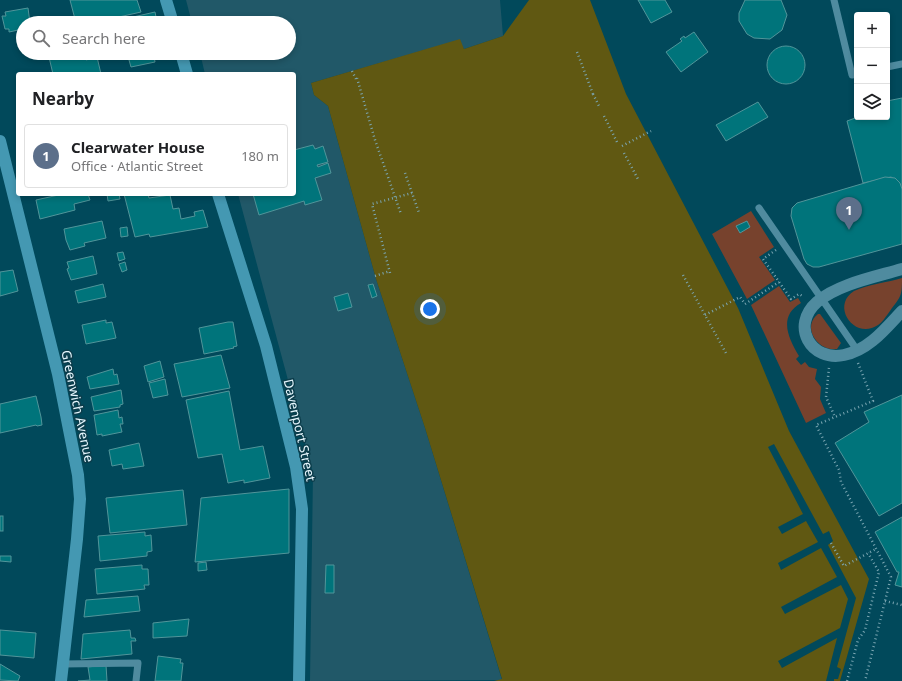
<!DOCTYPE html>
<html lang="en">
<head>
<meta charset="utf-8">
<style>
	:root { --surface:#fff; --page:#f6f6f6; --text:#202124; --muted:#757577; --line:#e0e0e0; --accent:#0f766e }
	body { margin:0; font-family:"Noto Sans",sans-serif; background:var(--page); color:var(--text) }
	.controls { position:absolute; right:12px; top:12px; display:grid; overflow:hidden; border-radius:4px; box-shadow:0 2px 6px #0003 }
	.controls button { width:36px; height:36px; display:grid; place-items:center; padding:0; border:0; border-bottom:1px solid var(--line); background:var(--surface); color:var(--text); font:20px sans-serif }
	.you { position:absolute; left:430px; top:309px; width:14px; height:14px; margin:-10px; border:3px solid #fff; border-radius:50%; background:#1a73e8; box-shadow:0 0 0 6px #1a73e833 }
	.badge { display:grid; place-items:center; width:26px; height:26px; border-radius:50%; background:var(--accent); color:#fff; font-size:13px; font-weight:700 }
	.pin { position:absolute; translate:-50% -33px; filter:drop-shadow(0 1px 2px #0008) }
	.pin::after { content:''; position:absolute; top:21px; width:14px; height:12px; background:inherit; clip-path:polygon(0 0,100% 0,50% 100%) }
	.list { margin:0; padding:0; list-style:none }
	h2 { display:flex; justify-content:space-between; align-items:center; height:52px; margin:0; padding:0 16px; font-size:17px }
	h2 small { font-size:13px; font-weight:400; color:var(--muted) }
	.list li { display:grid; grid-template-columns:26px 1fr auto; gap:12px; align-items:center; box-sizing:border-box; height:64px; margin:0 8px 8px; padding:0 8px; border:1px solid var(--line); border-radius:4px }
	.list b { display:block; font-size:15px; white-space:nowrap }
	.list p { margin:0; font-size:13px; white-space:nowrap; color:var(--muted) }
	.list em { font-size:13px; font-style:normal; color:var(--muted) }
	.icon { flex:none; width:22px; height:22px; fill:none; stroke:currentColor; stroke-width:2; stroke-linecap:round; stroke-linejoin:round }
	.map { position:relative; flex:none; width:902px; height:681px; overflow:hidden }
	.search { position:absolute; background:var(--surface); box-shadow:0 2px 6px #0003; left:16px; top:16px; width:280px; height:44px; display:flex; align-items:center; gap:10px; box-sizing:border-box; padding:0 14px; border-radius:22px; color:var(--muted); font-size:15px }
	.panel { position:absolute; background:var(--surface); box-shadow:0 2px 6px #0003; left:16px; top:72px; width:280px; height:124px; border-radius:4px }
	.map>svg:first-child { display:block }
	.built { fill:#215868 }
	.green { fill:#77422d }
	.water { fill:#605812 }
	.pier { fill:#01495b }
	.building { fill:#00747b; stroke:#51959a }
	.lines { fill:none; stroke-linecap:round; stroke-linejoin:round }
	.path { stroke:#7ba6b2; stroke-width:2.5; stroke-dasharray:1 3; stroke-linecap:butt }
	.lane { stroke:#4f8b9f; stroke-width:7 }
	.street { stroke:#4f8b9f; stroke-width:12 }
	.secondary { stroke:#4498b2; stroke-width:12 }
	.labels { text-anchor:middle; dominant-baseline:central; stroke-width:3; stroke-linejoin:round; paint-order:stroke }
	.street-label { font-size:13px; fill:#e6f7fe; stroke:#0c3d4b }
</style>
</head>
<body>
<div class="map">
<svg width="902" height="681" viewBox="0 0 902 681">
	<rect width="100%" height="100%" fill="#01495b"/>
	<path class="built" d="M 186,0 L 500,0 L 503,36 L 464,49 L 459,40 L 311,83 L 314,95 L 328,106 L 376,279 L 425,428 L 502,680 L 310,681 L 313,473 L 238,194 L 294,194 L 294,74 L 205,74 L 200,53 L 289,53 L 289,23 L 192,23 Z"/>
	<g class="green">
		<path d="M 751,211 L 774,247 L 759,257 L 775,280 L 747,299 L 712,234 Z"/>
		<path d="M 902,278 C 902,297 901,296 890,311 C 886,316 883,322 878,325 C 855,341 830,306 854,291 C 866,285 889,282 902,278 Z"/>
		<path d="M 779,286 L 790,302 L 798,298 L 801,303 C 778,316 788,338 799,356 L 796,359 L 801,365 L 805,362 L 809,367 L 817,369 L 815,379 L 821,387 L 820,399 L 826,413 L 806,423 L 751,305 Z"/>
		<path d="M 818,314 L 820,314 L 841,343 L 837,349 C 818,352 801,327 818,314 Z"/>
	</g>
	<path class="water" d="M 529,0 L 590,0 L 626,94 L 738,308 L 789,431 L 869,579 L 840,681 L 494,681 L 502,679 L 425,428 L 376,279 L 328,106 L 314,95 L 311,83 L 460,39 L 464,49 L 503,36 Z"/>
	<path class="pier" d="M 774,444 L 823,534 L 829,531 L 833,541 L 828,545 L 856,598 L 837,667 L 841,669 L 838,679 L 834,679 L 834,681 L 826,681 L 837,638 L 782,668 L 778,661 L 840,628 L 848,599 L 841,585 L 785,614 L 781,607 L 837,577 L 821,548 L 781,570 L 778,563 L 818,542 L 806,521 L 782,534 L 778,527 L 803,514 L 768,447 Z"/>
	<g class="building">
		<path d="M 70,0 L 137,0 L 141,12 L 92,23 L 76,23 Z"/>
		<path d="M 638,0 L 665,0 L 672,12 L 651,23 Z"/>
		<path d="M 745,0 L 781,0 L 787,15 L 782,30 L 770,39 L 754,38 L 747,34 L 739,21 L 739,13 Z"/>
		<path d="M 28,8 L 30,23 L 23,23 L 23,29 L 9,32 L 9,29 L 5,29 L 2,16 L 6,16 L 5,12 Z"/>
		<path d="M 155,12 L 156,17 L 152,18 L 153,23 L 114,23 L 113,20 L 120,18 L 120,20 Z"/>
		<path d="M 694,32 L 708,52 L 681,72 L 666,52 L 682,41 L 680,39 L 684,36 L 685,38 Z"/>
		<circle cx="786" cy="65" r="19"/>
		<path d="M 48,53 L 84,53 L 86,60 L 97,57 L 101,74 L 53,74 Z"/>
		<path d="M 127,53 L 157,53 L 158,55 L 154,56 L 155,62 L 131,67 Z"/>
		<path d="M 902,98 L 902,189 L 898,181 L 891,177 L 863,183 L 847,121 L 858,117 L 887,117 L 887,101 Z"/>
		<path d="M 758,102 L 768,117 L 726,141 L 716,125 Z"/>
		<path d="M 313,145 L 315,149 L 323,146 L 328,162 L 317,165 L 318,167 L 328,163 L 331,173 L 315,178 L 322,200 L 305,205 L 304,201 L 259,215 L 253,194 L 294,194 L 294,150 Z"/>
		<path d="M 885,177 L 895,178 L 900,183 L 902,189 L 902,244 L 819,267 L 813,267 L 807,264 L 804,259 L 791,216 L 792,208 L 797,203 Z"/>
		<path d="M 63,194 L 88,194 L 90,200 L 74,204 L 75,210 L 40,219 L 36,200 Z"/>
		<path d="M 107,194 L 119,194 L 120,199 L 108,201 Z"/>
		<path d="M 124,194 L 148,194 L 149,198 L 170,195 L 173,209 L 179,208 L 181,219 L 195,216 L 194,212 L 203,210 L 208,227 L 150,237 L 149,234 L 135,237 Z"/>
		<path d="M 102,221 L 106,238 L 84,243 L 85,246 L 70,250 L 66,240 L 64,229 Z"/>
		<path d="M 747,221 L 750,227 L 740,233 L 736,226 Z"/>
		<path d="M 127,227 L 128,236 L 121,237 L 120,228 Z"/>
		<path d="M 123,252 L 125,259 L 119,261 L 117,253 Z"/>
		<path d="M 93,256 L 97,274 L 71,280 L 67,269 L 69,268 L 67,262 Z"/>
		<path d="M 125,262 L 127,270 L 122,272 L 119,264 Z"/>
		<path d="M 13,270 L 18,291 L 0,296 L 0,272 Z"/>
		<path d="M 103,284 L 106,297 L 78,303 L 75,291 Z"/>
		<path d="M 373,284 L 377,296 L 372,298 L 368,285 Z"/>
		<path d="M 348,293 L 352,307 L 338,311 L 334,297 Z"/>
		<path d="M 106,320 L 106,323 L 112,322 L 116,338 L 86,344 L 82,325 Z"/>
		<path d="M 228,322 L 233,322 L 237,346 L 233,347 L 234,348 L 204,354 L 199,328 Z"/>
		<path d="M 221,355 L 230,388 L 182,397 L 174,364 Z"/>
		<path d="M 160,361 L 164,377 L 148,382 L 144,366 Z"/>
		<path d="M 113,369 L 114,375 L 117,374 L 119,384 L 90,389 L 87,377 Z"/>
		<path d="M 165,379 L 168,395 L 153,398 L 149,383 Z"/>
		<path d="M 121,390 L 123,404 L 120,405 L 120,407 L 94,411 L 91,397 Z"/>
		<path d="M 229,391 L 240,450 L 263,446 L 270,478 L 244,483 L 244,480 L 228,483 L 222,454 L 198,458 L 186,400 Z"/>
		<path d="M 902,395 L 902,503 L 879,516 L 835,443 L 869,422 L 864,412 Z"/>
		<path d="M 36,396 L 41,417 L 42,425 L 37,426 L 36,425 L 0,433 L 0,404 Z"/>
		<path d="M 118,410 L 119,418 L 122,417 L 123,424 L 120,424 L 122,432 L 102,436 L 102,434 L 97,435 L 94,415 Z"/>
		<path d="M 139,443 L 144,466 L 123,469 L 122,464 L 112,466 L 109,450 Z"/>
		<path d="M 289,489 L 289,553 L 195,562 L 201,498 Z"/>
		<path d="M 183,490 L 187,525 L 110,533 L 106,498 Z"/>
		<rect x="0" y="516" width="3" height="15"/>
		<path d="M 902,517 L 902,587 L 895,585 L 899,572 L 897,572 L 875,532 Z"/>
		<path d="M 145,532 L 145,536 L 151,535 L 152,551 L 147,552 L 147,556 L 100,561 L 98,536 Z"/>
		<path d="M 0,556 L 11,556 L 11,562 L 0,561 Z"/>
		<path d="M 206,562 L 207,570 L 198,571 L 198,563 Z"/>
		<path d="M 142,565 L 142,569 L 148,569 L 149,585 L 144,585 L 145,589 L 97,594 L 95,569 Z"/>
		<path d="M 326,565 L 334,565 L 334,593 L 325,593 Z"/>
		<path d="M 138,596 L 140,611 L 84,617 L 86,600 Z"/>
		<path d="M 189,619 L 187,636 L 153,638 L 153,623 Z"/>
		<path d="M 0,630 L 36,633 L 34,658 L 0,655 Z"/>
		<path d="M 130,630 L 131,638 L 135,638 L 136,641 L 131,641 L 132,654 L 81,659 L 83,634 Z"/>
		<path d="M 158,656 L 181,659 L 180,663 L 183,663 L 181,681 L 155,681 Z"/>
		<path d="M 0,664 L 20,676 L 18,681 L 0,680 Z"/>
		<path d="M 106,665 L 107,681 L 78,681 L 90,680 L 88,667 Z"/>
	</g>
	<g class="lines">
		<g class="path">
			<path d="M 577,52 L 593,94"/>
			<path d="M 352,71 L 356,79"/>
			<path d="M 357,78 L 375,140 L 401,214"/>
			<path d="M 593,94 L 599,106"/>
			<path d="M 604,116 L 618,144"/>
			<path d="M 622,146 L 651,131"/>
			<path d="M 624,153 L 639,181"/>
			<path d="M 405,173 L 419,213"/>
			<path d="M 776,250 L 763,259 L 791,299 L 799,294 L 804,297"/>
			<path d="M 390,273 L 372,204 L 412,193"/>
			<path d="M 683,275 L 727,355"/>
			<path d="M 375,276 L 390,271"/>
			<path d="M 705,315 L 740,297 L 745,304 L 779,282"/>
			<path d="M 858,363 L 873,401 L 816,425 L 839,470 L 841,482 L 891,577 L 865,681"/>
			<path d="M 829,368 L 826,397 L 835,417"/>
			<path d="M 831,543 L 844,566 L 876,549"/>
			<path d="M 885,601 L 902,605"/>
			<path d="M 847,681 L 858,640 L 865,630 L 879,572 L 868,553"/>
		</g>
		<g class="lane">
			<path d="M 834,0 L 852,75 L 857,74"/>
			<path d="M 887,67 L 902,64"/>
			<path d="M 759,208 L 857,350"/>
			<path d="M 63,664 L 138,663 L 136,681"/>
		</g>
		<path class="street" d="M 902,269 C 875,277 838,284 817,302 C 790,326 811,362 844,355 C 869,350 886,328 902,311"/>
		<g class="secondary">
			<path d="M 166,0 L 173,23"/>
			<path d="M 181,53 L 187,74"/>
			<path d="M 0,141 L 58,374 L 78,475 L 80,499 L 77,539 L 61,681"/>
			<path d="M 218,194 L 266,346 L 296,467 L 302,509 L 299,681"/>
		</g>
	</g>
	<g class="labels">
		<g class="street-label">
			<text transform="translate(78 406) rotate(78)">Greenwich Avenue</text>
			<text transform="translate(300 430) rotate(77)">Davenport Street</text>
		</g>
	</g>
</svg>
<div class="controls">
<button>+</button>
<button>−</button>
<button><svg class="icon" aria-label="layers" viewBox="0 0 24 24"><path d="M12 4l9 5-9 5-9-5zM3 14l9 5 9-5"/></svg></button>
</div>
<div class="you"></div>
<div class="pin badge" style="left:849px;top:230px;background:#5c6f8a">1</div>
<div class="search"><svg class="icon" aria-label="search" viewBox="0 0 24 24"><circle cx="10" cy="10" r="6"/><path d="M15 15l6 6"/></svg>Search here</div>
<section class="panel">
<h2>Nearby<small></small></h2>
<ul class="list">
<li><span class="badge" style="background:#5c6f8a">1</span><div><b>Clearwater House</b><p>Office · Atlantic Street</p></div><em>180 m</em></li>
</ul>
</section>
</div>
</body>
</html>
